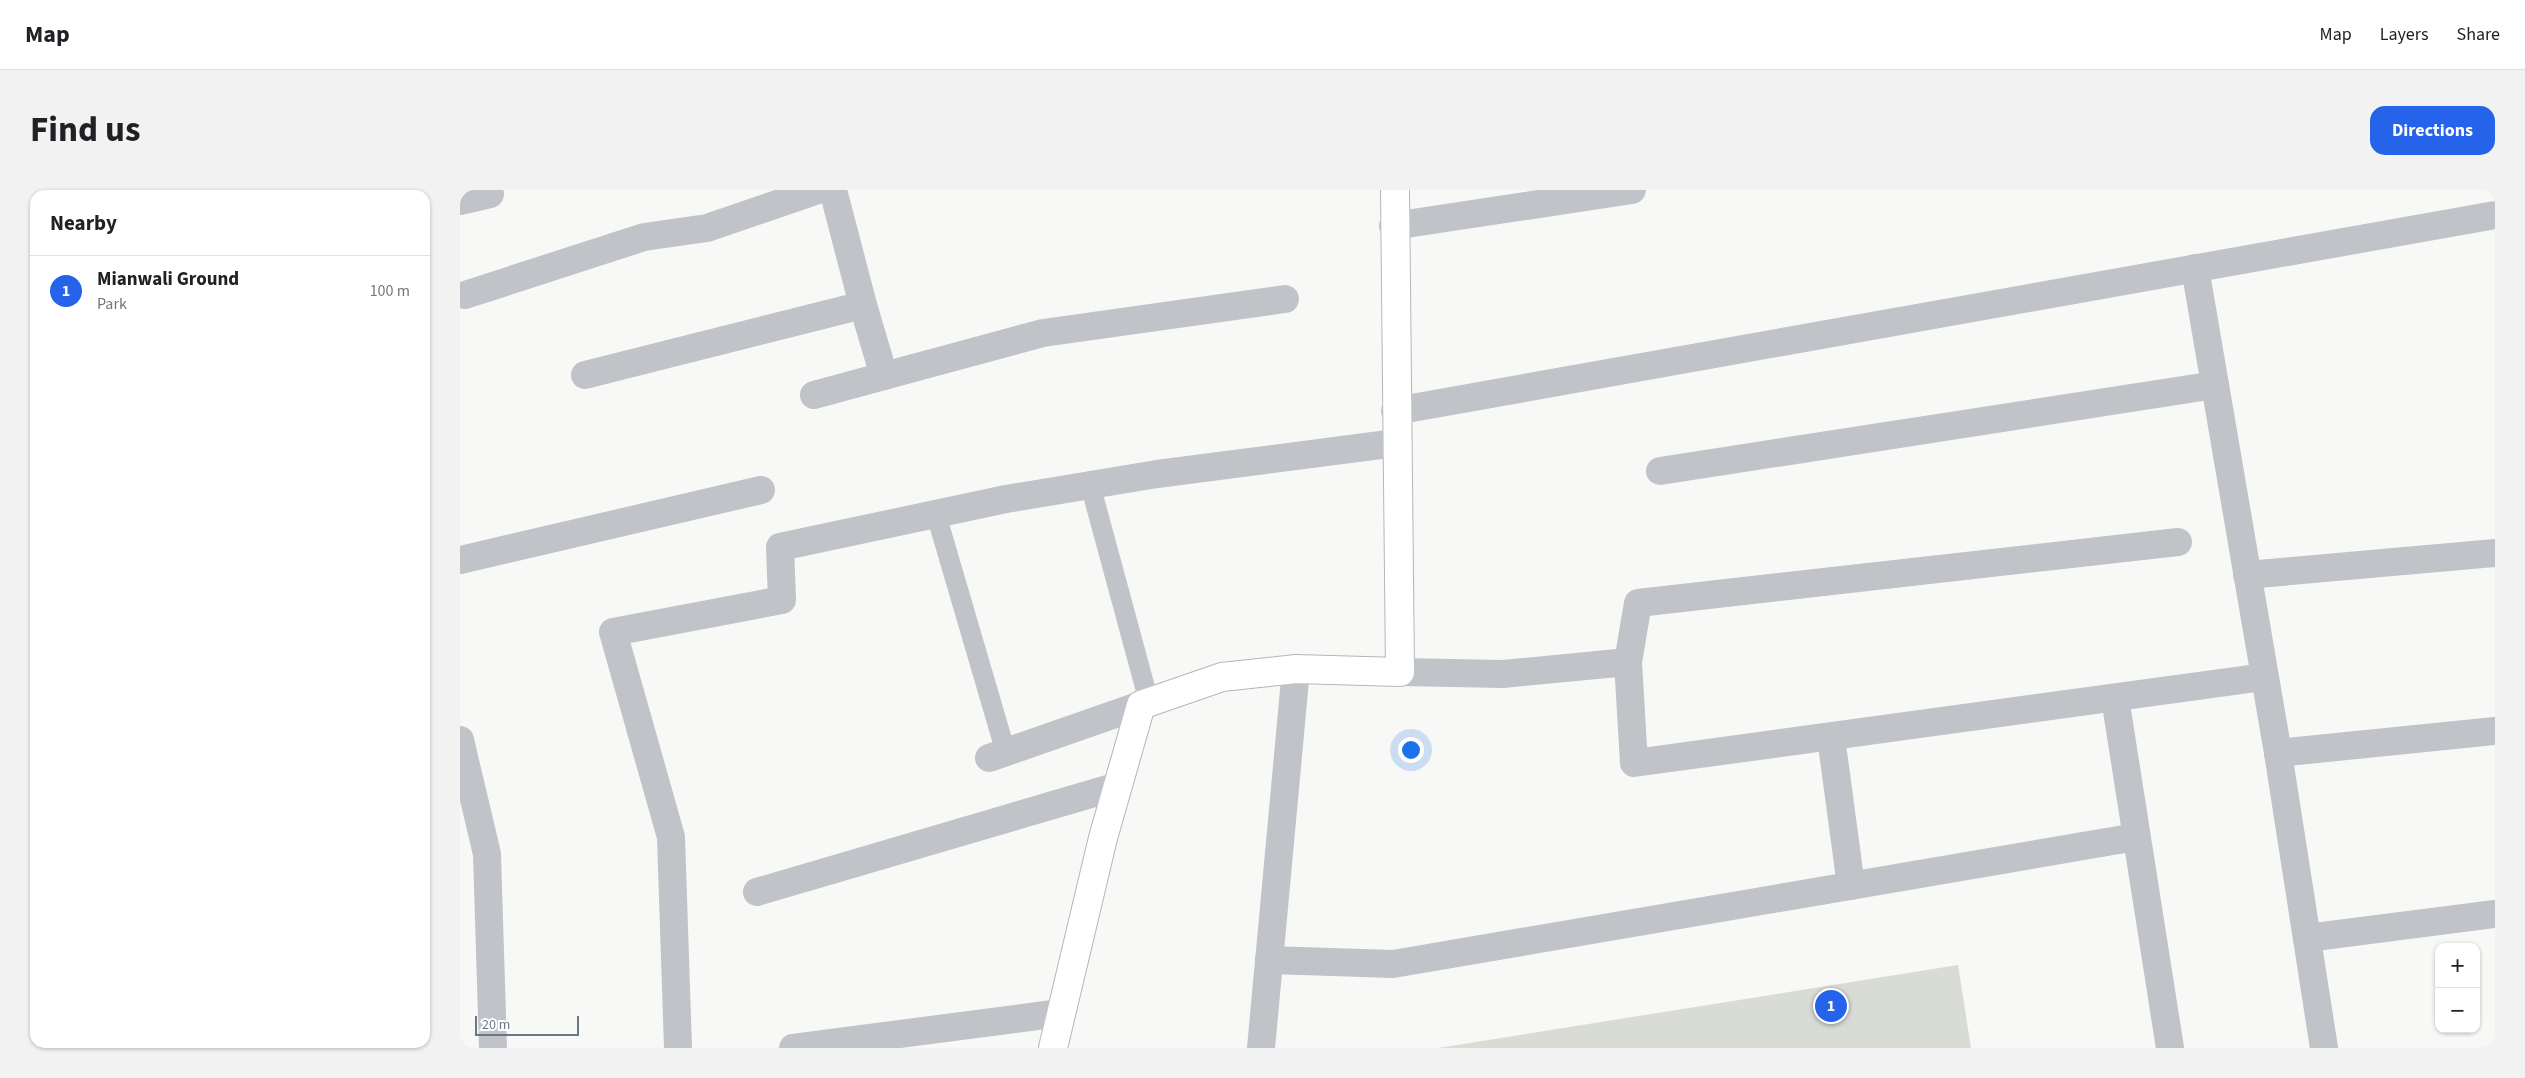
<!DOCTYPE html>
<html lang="en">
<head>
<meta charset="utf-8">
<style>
	:root { --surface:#fff; --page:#f2f2f2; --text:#202124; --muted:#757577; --line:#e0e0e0; --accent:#2563eb }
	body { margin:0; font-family:"Source Sans 3",sans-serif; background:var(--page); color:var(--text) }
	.controls { position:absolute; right:15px; bottom:15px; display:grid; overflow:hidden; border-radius:10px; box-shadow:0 1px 4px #0004 }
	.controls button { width:45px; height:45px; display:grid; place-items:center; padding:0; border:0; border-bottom:1px solid var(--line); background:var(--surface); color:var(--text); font:25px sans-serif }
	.scale { position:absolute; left:15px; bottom:12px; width:104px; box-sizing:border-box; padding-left:5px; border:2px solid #6a7784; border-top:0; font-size:14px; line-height:18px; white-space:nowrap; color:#6a7784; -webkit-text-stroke:4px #fff; paint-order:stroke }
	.you { position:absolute; left:950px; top:559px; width:18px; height:18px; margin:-12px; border:4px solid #fff; border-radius:50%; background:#1a73e8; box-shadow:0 0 0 8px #1a73e833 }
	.badge { display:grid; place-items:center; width:32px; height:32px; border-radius:50%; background:var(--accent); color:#fff; font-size:16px; font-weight:700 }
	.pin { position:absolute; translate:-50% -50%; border:2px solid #fff; box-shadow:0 1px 5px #0006 }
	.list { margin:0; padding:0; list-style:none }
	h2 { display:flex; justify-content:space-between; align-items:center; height:65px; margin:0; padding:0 20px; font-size:21px }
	h2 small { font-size:16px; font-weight:400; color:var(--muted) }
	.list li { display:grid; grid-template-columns:32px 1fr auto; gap:15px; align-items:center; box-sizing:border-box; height:70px; padding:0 20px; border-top:1px solid var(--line) }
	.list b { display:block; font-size:19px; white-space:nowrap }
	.list p { margin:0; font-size:16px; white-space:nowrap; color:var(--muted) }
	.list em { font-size:16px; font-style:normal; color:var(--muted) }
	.map { position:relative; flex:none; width:2035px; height:858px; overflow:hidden; border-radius:15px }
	header { display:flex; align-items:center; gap:30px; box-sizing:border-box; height:70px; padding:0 25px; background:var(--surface); border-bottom:1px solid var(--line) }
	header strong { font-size:24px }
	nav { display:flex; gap:28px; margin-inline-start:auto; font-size:18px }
	.intro { display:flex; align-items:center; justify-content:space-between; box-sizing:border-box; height:120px; padding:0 30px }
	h1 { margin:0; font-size:35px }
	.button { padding:12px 22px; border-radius:15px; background:var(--accent); color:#fff; font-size:18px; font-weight:700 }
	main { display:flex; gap:30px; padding:0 30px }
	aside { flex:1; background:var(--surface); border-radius:15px; box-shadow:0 1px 4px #0004 }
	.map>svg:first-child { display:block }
	.green { fill:#d8dcd5 }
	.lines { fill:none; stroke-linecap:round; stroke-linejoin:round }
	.secondary-casing { stroke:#b2b7bc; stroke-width:30 }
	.lane { stroke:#c0c3c7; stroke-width:20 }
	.street { stroke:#c0c3c7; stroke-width:28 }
	.secondary { stroke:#fff; stroke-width:28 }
</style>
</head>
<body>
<header>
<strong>Map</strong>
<nav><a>Map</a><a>Layers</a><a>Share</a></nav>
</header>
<div class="intro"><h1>Find us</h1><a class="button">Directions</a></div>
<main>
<aside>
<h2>Nearby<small></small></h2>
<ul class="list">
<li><span class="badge">1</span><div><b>Mianwali Ground</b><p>Park</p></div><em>100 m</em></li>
</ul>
</aside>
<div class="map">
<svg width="2035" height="858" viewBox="0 0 2035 858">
	<rect width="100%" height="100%" fill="#f8f8f6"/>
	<path class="green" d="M 1498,775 L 1511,858 L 978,858 Z"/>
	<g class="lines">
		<g class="secondary-casing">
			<path id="secondary" d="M 593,858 L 643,648 L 681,515 L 762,487 L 836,479 L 940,482 L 935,0"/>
		</g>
		<g class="lane">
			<path d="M 630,294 L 689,512"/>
			<path d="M 476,324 L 546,563"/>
		</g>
		<g class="street">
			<path d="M 0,11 L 30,4 L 29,0"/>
			<path d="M 933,36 L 1172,0"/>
			<path d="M 1735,78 L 1818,563 L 1864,858"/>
			<path d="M 5,105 L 184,47 L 247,38 L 358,0"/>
			<path d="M 125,185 L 403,115 L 373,0"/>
			<path d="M 424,186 L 583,143 L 825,109"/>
			<path d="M 354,205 L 424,186 L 403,115"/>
			<path d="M 935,221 L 2035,25"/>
			<path d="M 1200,281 L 1755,195"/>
			<path d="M 1718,352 L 1178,413 L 1168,472 L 1174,573 L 1804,487"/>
			<path d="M 0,370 L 301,300"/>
			<path d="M 1787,385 L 2035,363"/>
			<path d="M 940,482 L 1043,484 L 1168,472"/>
			<path d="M 1655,508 L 1710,858"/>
			<path d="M 1371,547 L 1391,696"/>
			<path d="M 0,550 L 27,664 L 33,858"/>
			<path d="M 1818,563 L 2035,541"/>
			<path d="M 529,568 L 681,515"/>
			<path d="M 297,702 L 658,596"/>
			<path d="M 1847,748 L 2035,724"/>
			<path d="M 809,770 L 933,774 L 1676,647"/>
			<path d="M 218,858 L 211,647 L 153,442 L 322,410 L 320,357 L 546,309 L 697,284 L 936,253"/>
			<path d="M 333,858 L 600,823"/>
			<path d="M 801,858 L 836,479"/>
		</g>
		<use href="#secondary" class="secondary"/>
	</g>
</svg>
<div class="controls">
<button>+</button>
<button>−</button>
</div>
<div class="scale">20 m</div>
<div class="you"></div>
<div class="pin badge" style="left:1371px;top:816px">1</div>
</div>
</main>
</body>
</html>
